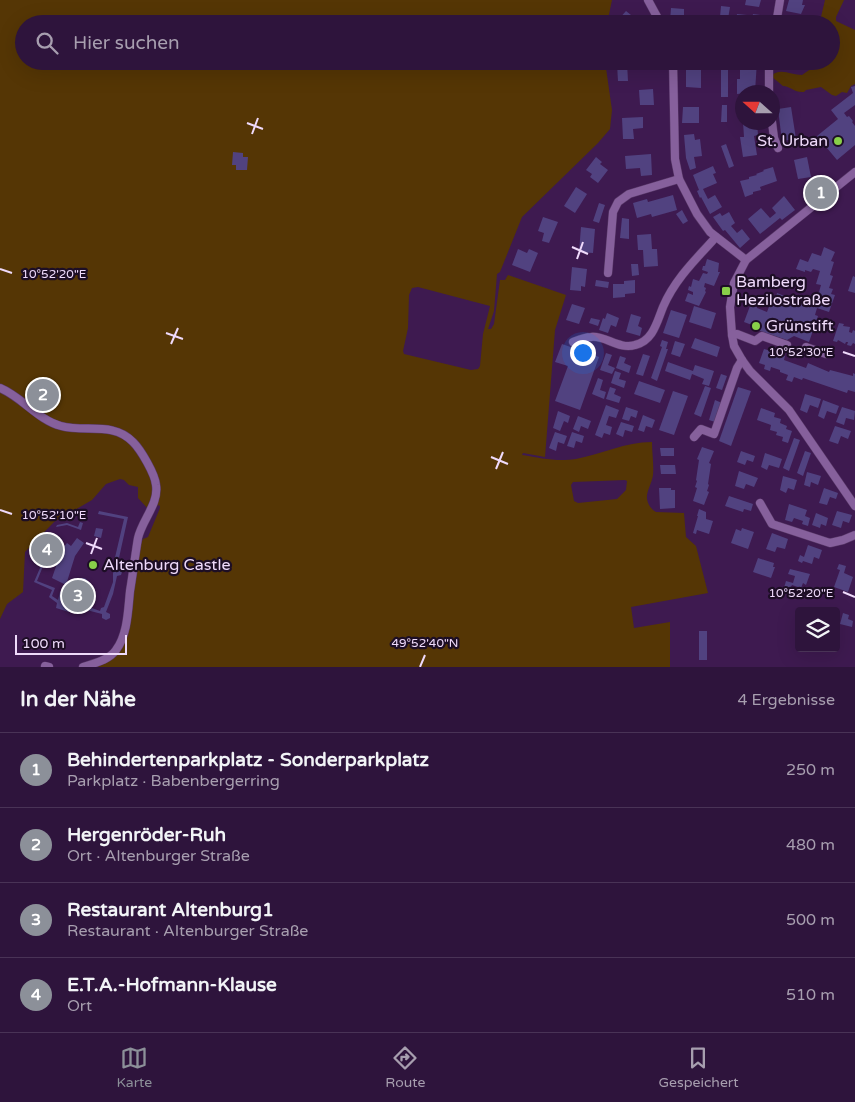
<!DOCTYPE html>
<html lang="de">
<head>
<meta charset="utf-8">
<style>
	:root { --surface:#2e143c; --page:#3a2147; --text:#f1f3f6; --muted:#a79eaf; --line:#493356; --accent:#8c9099 }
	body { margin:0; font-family:"Varela Round",sans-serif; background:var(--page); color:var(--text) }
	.controls { position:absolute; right:15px; bottom:15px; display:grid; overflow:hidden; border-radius:5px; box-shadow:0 5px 20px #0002 }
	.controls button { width:45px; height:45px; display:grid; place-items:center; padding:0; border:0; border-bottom:1px solid var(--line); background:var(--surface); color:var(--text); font:25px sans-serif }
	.compass { position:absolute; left:735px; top:85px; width:45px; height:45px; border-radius:50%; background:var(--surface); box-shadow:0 5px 20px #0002; rotate:291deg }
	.scale { position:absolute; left:15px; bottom:12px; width:112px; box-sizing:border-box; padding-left:5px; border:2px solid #efdafb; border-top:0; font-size:14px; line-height:18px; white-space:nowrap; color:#efdafb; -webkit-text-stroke:4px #1d0e25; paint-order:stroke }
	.you { position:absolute; left:582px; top:352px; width:18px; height:18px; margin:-12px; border:4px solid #fff; border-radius:50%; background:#1a73e8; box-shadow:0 0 0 8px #1a73e833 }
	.badge { display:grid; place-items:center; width:32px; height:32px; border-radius:50%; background:var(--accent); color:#fff; font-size:16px; font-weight:700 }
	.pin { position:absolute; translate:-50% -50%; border:2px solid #fff; box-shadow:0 1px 5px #0006 }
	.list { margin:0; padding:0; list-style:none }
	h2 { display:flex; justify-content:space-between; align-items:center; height:65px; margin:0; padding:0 20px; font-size:21px }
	h2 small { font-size:16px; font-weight:400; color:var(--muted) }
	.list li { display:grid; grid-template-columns:32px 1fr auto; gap:15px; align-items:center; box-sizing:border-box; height:75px; padding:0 20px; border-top:1px solid var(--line) }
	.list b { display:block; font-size:19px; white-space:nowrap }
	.list p { margin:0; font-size:16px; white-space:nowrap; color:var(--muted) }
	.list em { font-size:16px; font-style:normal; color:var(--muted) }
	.icon { flex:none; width:28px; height:28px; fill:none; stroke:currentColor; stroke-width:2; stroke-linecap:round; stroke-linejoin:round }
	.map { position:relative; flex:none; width:855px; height:667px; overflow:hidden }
	.search { position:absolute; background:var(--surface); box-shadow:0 5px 20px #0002; left:15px; right:15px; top:15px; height:55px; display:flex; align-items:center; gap:12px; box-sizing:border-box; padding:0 18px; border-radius:28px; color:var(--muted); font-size:19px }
	.sheet { height:365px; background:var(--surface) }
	nav { display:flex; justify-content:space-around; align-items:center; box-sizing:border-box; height:70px; border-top:1px solid var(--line); background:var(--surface); font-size:14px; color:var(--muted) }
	nav a { display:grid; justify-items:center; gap:2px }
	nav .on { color:var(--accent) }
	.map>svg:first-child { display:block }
	.green { fill:#553605; fill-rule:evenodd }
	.building { fill:#514280 }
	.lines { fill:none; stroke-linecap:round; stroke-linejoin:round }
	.minor-casing { stroke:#593968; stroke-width:9 }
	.minor { stroke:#86609c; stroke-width:8 }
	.ticks { fill:none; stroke:#efdafb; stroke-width:2 }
	.poi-dot { fill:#88cf49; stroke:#1d0e25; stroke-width:2 }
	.labels { text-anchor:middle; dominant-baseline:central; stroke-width:4.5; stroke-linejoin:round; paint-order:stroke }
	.poi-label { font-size:16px; fill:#efdafb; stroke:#1d0e25; text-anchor:start }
	.ticks-label { font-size:12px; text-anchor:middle; fill:#efdafb; stroke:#1d0e25; stroke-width:4.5; stroke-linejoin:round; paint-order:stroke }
</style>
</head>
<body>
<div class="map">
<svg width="855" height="667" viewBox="0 0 855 667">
	<rect width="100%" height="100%" fill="#3e1a50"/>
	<g class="green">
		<path d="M 0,0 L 612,0 L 607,24 L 24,24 L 24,61 L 605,61 L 612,110 L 610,129 L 598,143 L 522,217 L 500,272 L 497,274 L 494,311 L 488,329 L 491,329 L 494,324 L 500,280 L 505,280 L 508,275 L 566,295 L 555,330 L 545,457 L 523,453 L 522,455 C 541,458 556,462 576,459 C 602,454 625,442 652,442 C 652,453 654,465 653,475 C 652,483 646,492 647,499 C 648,505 651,509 656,512 L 684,513 L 686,537 L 696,546 L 708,593 L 631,607 L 634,628 L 670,622 L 670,667 L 91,667 L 119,648 L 140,546 L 143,539 L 148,537 L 160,508 L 160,506 L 158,505 L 153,510 L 150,511 L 138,498 L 138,487 L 129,485 L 124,480 L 120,479 L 106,484 L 92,500 L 54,522 L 25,552 L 23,592 L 7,604 L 0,619 ZM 418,287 L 490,306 L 483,334 L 480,366 L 478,369 L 471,370 L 404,354 L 403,351 L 408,328 L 409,295 L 412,288 ZM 625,480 L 627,481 L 626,490 L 617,499 L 578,503 L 574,501 L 571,485 L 573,482 Z"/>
		<path d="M 825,0 L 844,0 L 836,17 L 836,21 L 855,30 L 855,84 L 851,86 L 847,93 L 842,92 L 836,96 L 832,95 L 821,87 L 806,90 L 804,92 C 795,93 790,86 783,86 L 771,76 C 780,67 791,75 802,75 L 812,68 L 821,66 L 826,61 L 831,61 L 831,56 L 836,49 L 835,46 L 831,44 L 831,24 L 821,24 L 820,21 Z"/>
	</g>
	<g class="building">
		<path d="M 746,0 L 761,0 L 759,7 L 745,5 Z"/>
		<path d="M 789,0 L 803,0 L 802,5 L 805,5 L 801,14 L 786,11 Z"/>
		<path d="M 721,6 L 730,7 L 728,19 L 720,17 Z"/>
		<path d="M 671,8 L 684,9 L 684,15 L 690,15 L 689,22 L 670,21 Z"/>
		<path d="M 626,11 L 636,19 L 632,24 L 623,24 L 618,20 Z"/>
		<path d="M 737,14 L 747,15 L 746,24 L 735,24 Z"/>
		<path d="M 753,14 L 769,16 L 768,20 L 752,18 Z"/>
		<rect x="721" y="61" width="7" height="36"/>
		<path d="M 740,61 L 757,61 L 755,92 L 737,94 L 737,79 L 740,79 Z"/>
		<path d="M 627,63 L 628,81 L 618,81 L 617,64 Z"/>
		<path d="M 686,63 L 701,64 L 701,88 L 686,87 Z"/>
		<path d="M 855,86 L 855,105 L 844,113 L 847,117 L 849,116 L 853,121 L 852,122 L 855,126 L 855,145 L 837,160 L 817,136 L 838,119 L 831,110 L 853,93 L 851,87 Z"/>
		<path d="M 653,89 L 654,105 L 640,105 L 639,90 Z"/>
		<path d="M 722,105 L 727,105 L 727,122 L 721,122 Z"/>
		<path d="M 683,107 L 699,107 L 699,123 L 682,123 Z"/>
		<path d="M 791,107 L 796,139 L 782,141 L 778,109 Z"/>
		<path d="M 643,117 L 643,128 L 633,129 L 634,139 L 623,139 L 622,118 Z"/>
		<path d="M 743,122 L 757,122 L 758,135 L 754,136 L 757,155 L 743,157 L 740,137 L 744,137 Z"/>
		<path d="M 694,134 L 695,140 L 700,139 L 702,156 L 694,157 L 696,168 L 690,170 L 686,158 L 684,135 Z"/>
		<path d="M 726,144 L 734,166 L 729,168 L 721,146 Z"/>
		<path d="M 233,152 L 243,153 L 243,157 L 248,157 L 247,170 L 236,170 L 236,165 L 232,165 Z"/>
		<path d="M 651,154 L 652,175 L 641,176 L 640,168 L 626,169 L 625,156 Z"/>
		<path d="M 596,157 L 602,162 L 600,164 L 608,170 L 598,183 L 590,177 L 592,174 L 586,170 Z"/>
		<path d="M 807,157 L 811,177 L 798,179 L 794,160 Z"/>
		<path d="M 713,166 L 716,173 L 713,174 L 717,183 L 703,189 L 708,199 L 715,195 L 722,207 L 710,214 L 701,197 L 700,198 L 697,191 L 699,190 L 693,175 Z"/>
		<path d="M 773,167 L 777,181 L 760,187 L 761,190 L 753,192 L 753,194 L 745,197 L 740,181 L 749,179 L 749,177 L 757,175 L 756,174 L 764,171 L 763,170 Z"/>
		<path d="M 576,187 L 587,194 L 575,213 L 564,206 Z"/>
		<path d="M 673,195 L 677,210 L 652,217 L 651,214 L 637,218 L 633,203 L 647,199 L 648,202 Z"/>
		<path d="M 784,196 L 795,210 L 782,220 L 780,218 L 760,234 L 748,219 L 761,208 L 770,218 L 776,213 L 772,208 Z"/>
		<path d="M 599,203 L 605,205 L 599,223 L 593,221 Z"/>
		<path d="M 682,210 L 688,221 L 683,224 L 676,214 Z"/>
		<path d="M 729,212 L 735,223 L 731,226 L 737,233 L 742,229 L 750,239 L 740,248 L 725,230 L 723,231 L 713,217 L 720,213 L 722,216 Z"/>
		<path d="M 543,217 L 558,222 L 549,243 L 542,241 L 544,233 L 538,231 Z"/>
		<path d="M 622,218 L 629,219 L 629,239 L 620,238 Z"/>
		<path d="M 581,227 L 595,229 L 593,253 L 579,252 Z"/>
		<path d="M 651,234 L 652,249 L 657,249 L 658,266 L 644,267 L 643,250 L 638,250 L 637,235 Z"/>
		<path d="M 824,247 L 835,252 L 831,261 L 834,262 L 830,275 L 833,276 L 829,288 L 833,289 L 831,294 L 835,295 L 829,312 L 817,308 L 815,315 L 818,316 L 809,342 L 794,336 L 787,340 L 751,328 L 752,325 L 744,322 L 750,306 L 757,307 L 757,308 L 767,312 L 773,296 L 776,297 L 777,293 L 813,307 L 818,296 L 816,295 L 817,292 L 819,292 L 821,285 L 816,284 L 820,271 L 813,269 L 811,272 L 805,270 L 805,272 L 796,269 L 800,259 L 808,262 L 812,253 L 821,256 Z"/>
		<path d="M 518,249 L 527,253 L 529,249 L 538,253 L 530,272 L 512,265 Z"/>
		<path d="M 707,259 L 719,263 L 718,272 L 720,272 L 714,286 L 705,283 L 704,287 L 706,288 L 705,291 L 706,292 L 699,306 L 685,301 L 688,293 L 693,295 L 693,292 L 688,290 L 689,286 L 691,287 L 693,279 L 699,281 L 703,273 L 707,274 L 708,272 L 702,270 L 703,266 L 705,266 Z"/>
		<path d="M 631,264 L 638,264 L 639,275 L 632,276 Z"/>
		<path d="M 572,267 L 587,269 L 585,287 L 581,286 L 581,291 L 570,290 Z"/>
		<path d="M 853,276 L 855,277 L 855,293 L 848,291 Z"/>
		<path d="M 596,280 L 609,282 L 608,288 L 595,286 Z"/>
		<path d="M 635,280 L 635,293 L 625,294 L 625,297 L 613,298 L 613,284 L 624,284 L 624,281 Z"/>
		<path d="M 572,304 L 585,308 L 579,324 L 566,320 Z"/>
		<path d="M 694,306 L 716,313 L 711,329 L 689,322 Z"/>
		<path d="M 671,310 L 687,315 L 679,338 L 663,333 Z"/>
		<path d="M 607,313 L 619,318 L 616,327 L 611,325 L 608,333 L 599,330 L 603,318 L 605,319 Z"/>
		<path d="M 631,314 L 641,317 L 638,326 L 642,328 L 640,336 L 626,332 Z"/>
		<path d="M 591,318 L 600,320 L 598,326 L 589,323 Z"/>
		<path d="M 839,323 L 844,324 L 843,326 L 850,327 L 849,332 L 852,333 L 853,330 L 855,331 L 855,344 L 853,343 L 851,346 L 847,345 L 848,342 L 846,342 L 845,344 L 838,340 L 837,342 L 833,341 Z"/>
		<path d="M 695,338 L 720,347 L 717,357 L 691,348 Z"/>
		<path d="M 662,340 L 668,342 L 666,349 L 668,349 L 657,381 L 651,378 L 662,347 L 660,346 Z"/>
		<path d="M 675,341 L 685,344 L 680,357 L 671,354 Z"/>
		<path d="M 562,344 L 599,357 L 580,410 L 555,401 L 568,366 L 555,362 Z"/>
		<path d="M 764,349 L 782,354 L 781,355 L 785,356 L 784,360 L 806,368 L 808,363 L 829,372 L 830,370 L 853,376 L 853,373 L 855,374 L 855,392 L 848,390 L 847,393 L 803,378 L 802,380 L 794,377 L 792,382 L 786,380 L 788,375 L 780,372 L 780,370 L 771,367 L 770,371 L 764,369 L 765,365 L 759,363 Z"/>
		<path d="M 606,353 L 612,355 L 608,365 L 615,368 L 612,374 L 600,370 Z"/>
		<path d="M 643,354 L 650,356 L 643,376 L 636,374 Z"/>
		<path d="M 620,356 L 626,358 L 624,363 L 631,366 L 629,373 L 616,368 Z"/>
		<path d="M 668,362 L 693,371 L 695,365 L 714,371 L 709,386 L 702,384 L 704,379 L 692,374 L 690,380 L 665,371 Z"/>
		<path d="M 615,371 L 621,373 L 619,379 L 626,381 L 624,388 L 611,383 Z"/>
		<path d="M 721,374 L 727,376 L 722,390 L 716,388 Z"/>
		<path d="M 598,378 L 603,380 L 600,390 L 606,392 L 604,399 L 592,394 Z"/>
		<path d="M 639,381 L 665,390 L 660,403 L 634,394 Z"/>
		<path d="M 705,386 L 711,388 L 701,417 L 694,414 Z"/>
		<path d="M 610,387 L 616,389 L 614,394 L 621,397 L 619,403 L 606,399 Z"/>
		<path d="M 738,387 L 751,391 L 731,446 L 719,441 Z"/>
		<path d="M 673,391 L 688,396 L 674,435 L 659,430 Z"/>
		<path d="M 805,394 L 821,399 L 818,408 L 810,405 L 807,413 L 800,410 Z"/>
		<path d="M 715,400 L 722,403 L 715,422 L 709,420 Z"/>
		<path d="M 823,400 L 839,406 L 836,414 L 827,411 L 824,419 L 818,416 Z"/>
		<path d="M 606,405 L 619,410 L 616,418 L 609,416 L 606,425 L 612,427 L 610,435 L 604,433 L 602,438 L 595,435 Z"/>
		<path d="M 626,407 L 638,411 L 636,418 L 631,416 L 629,421 L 622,419 Z"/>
		<path d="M 842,407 L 855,411 L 854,420 L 846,418 L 844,425 L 836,422 Z"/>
		<path d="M 761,408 L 775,413 L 774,417 L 781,419 L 780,423 L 787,426 L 786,429 L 792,431 L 788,443 L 782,441 L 783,437 L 776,435 L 777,432 L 770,430 L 771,425 L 757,420 Z"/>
		<path d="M 558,411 L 570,416 L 568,423 L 564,421 L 560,431 L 553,428 Z"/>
		<path d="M 643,415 L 655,420 L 652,428 L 646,426 L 644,432 L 638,430 Z"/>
		<path d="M 578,416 L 591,421 L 588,429 L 581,426 L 579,432 L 573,429 Z"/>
		<path d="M 621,422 L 634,426 L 632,432 L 625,430 L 623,437 L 616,434 Z"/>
		<path d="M 835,426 L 851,431 L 848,439 L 841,436 L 838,444 L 829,441 Z"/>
		<path d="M 555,432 L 567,436 L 564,444 L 558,442 L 556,451 L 549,448 Z"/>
		<path d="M 572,432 L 584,436 L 582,443 L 576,441 L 574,448 L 567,446 Z"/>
		<path d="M 794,438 L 800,440 L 789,471 L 783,468 Z"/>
		<path d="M 702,447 L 714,451 L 709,463 L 711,464 L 708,484 L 709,485 L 707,491 L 709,492 L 704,505 L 693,501 L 697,488 L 695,487 L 697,481 L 696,480 L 699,460 L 697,459 Z"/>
		<path d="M 660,448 L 674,448 L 674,456 L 661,456 Z"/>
		<path d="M 741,451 L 755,456 L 753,462 L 747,460 L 745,465 L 737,462 Z"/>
		<path d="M 805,451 L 811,453 L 803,476 L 797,473 Z"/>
		<path d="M 765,453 L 782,459 L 779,468 L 769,465 L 767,470 L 761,467 Z"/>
		<path d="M 660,465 L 675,465 L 676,474 L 661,474 Z"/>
		<path d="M 739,471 L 758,478 L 754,487 L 746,484 L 744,489 L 735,486 Z"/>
		<path d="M 807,472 L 821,476 L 818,485 L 811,482 L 810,487 L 804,485 Z"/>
		<path d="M 783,476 L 797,480 L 794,490 L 788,488 L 786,493 L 780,490 Z"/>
		<path d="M 659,488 L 671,488 L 671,490 L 675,490 L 675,508 L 660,509 Z"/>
		<path d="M 824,488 L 838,493 L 836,499 L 830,497 L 827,505 L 819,503 Z"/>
		<path d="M 729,496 L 753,504 L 751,511 L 744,509 L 743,512 L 725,506 Z"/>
		<path d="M 789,504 L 807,510 L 805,516 L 810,518 L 808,526 L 802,524 L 803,521 L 794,518 L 792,522 L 785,520 Z"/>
		<path d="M 699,509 L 706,512 L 706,519 L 713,521 L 709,534 L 697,530 L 696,534 L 693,533 L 698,516 L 697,516 Z"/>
		<path d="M 99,511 L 128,517 L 117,567 L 121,569 L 122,572 L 121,575 L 117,576 L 113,594 L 106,612 L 110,614 L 110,618 L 106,620 L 102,618 L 102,614 L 71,606 L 69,612 L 56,608 L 57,603 L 49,597 L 52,590 L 34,582 L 46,554 L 43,551 L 43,547 L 45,545 L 51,545 L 53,546 L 50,555 L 48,554 L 37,581 L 55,588 L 52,596 L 58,600 L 60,592 L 74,595 L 75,592 L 92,596 L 89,607 L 100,611 L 101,608 L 104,607 L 113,582 L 113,566 L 124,519 L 98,514 Z"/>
		<path d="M 837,511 L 852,515 L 849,523 L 843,521 L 841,528 L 832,525 Z"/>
		<path d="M 816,513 L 828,518 L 826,526 L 821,524 L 820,528 L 812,525 Z"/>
		<path d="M 80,522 L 83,523 L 81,530 L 67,525 L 56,527 L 57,525 L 67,523 L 78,527 Z"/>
		<path d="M 96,528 L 103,529 L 101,538 L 94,536 Z"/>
		<path d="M 742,528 L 754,532 L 748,549 L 731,543 L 736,529 L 741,531 Z"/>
		<path d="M 772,533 L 788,539 L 785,549 L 777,547 L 775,552 L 766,549 Z"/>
		<path d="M 77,538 L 84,543 L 75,556 L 66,585 L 52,578 L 62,549 L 67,543 L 71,546 Z"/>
		<path d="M 808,545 L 822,550 L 819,559 L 814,557 L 812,564 L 803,561 L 802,563 L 798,561 L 800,555 L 804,557 Z"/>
		<path d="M 758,558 L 774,563 L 773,567 L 775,567 L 771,578 L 753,572 Z"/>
		<path d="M 839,564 L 846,566 L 844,573 L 853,577 L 848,592 L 834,587 L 840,570 L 837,569 Z"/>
		<path d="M 790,569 L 810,574 L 806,585 L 803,583 L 801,588 L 792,585 L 788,592 L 783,591 L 786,581 L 793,583 L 795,576 L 788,574 Z"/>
		<circle cx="83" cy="583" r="5"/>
		<path d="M 843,613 L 849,615 L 848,619 L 853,621 L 852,627 L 840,624 Z"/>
		<rect x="699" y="631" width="8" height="29"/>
	</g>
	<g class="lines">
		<g class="minor-casing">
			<g id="minor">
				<path d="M 648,0 L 661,24"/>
				<path d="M 776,24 L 780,0"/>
				<path d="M 673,61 L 675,159 L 679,179 L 697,214 L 710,232 L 746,260"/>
				<path d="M 769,92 L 769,61"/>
				<path d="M 772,122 L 774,138 L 778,148"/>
				<path d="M 855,172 L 746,260 L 734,283 L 730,307 L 732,335 L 734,346 L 742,360 L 750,371 L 789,410 L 855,506"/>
				<path d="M 608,273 L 613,212 L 618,202 L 629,194 L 679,179"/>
				<path d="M 732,335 L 737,334 L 755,341 L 762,336 L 787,345"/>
				<path d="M 573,342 C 578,340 585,337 591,337 C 605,335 619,350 635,345 C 653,341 657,322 663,307 C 675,279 696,259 716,237"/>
				<path d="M 806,347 L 826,354"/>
				<path d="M 0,388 C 22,397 38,420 61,426 C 85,433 113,421 133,442 C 141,450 155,474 156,485 C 159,504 142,520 138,538 C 135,556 133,573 130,591 C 128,609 128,634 116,650 C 109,660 95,663 83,667"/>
				<path d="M 694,437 L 701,429 L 714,434 L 737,368 L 742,360"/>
				<path d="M 760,503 L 772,524 L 830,543 L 843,540 L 855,535"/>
				<path d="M 45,666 L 49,667"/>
			</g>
		</g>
		<use href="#minor" class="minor"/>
	</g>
	<path class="ticks" d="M 247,123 L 263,129M 252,134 L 258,118M 572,247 L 588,254M 577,259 L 583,242M 0,269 L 12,273M 166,333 L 183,339M 171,344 L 178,328M 843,352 L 855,356M 491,457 L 508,464M 496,469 L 503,452M 0,510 L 12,514M 86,543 L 102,549M 91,554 L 97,538M 843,592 L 855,597M 420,667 L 425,655"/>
	<g class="poi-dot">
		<circle cx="838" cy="141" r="5"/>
		<rect x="721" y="286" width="10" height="10" rx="2.5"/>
		<circle cx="756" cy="326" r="5"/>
		<circle cx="93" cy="565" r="5"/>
	</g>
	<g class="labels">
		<g class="poi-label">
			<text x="828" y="141" text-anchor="end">St. Urban</text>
			<text x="736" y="282">Bamberg<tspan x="736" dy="18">Hezilostraße</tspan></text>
			<text x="766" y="326">Grünstift</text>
			<text x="103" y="565">Altenburg Castle</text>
		</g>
	</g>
	<g class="ticks-label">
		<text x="54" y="278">10°52'20"E</text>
		<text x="801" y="356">10°52'30"E</text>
		<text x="54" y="519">10°52'10"E</text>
		<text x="801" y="597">10°52'20"E</text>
		<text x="425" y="647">49°52'40"N</text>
	</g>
</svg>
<div class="controls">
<button><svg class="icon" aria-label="layers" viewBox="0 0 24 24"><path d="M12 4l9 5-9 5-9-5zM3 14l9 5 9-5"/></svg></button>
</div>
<svg class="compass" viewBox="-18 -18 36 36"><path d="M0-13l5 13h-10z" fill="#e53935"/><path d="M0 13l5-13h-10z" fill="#a79eaf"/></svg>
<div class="scale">100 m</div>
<div class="you"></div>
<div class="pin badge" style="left:821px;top:193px">1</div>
<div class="pin badge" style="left:43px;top:395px">2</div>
<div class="pin badge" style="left:78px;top:596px">3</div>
<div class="pin badge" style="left:47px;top:550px">4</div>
<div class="search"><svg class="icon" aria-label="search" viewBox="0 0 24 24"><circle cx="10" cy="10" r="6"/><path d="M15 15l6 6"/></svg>Hier suchen</div>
</div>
<section class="sheet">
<h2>In der Nähe<small>4 Ergebnisse</small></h2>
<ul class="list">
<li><span class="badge">1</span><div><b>Behindertenparkplatz - Sonderparkplatz</b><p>Parkplatz · Babenbergerring</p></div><em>250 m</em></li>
<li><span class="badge">2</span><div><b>Hergenröder-Ruh</b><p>Ort · Altenburger Straße</p></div><em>480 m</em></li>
<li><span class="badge">3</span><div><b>Restaurant Altenburg1</b><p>Restaurant · Altenburger Straße</p></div><em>500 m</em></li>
<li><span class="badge">4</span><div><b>E.T.A.-Hofmann-Klause</b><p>Ort</p></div><em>510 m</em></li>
</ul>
</section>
<nav>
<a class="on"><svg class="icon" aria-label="map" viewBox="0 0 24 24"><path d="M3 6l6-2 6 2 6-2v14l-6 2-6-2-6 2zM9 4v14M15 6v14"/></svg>Karte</a>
<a><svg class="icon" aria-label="directions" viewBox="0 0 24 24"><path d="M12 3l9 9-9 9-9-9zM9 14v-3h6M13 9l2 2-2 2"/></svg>Route</a>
<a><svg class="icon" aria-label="saved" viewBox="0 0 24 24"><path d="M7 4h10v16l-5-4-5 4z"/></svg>Gespeichert</a>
</nav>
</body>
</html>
